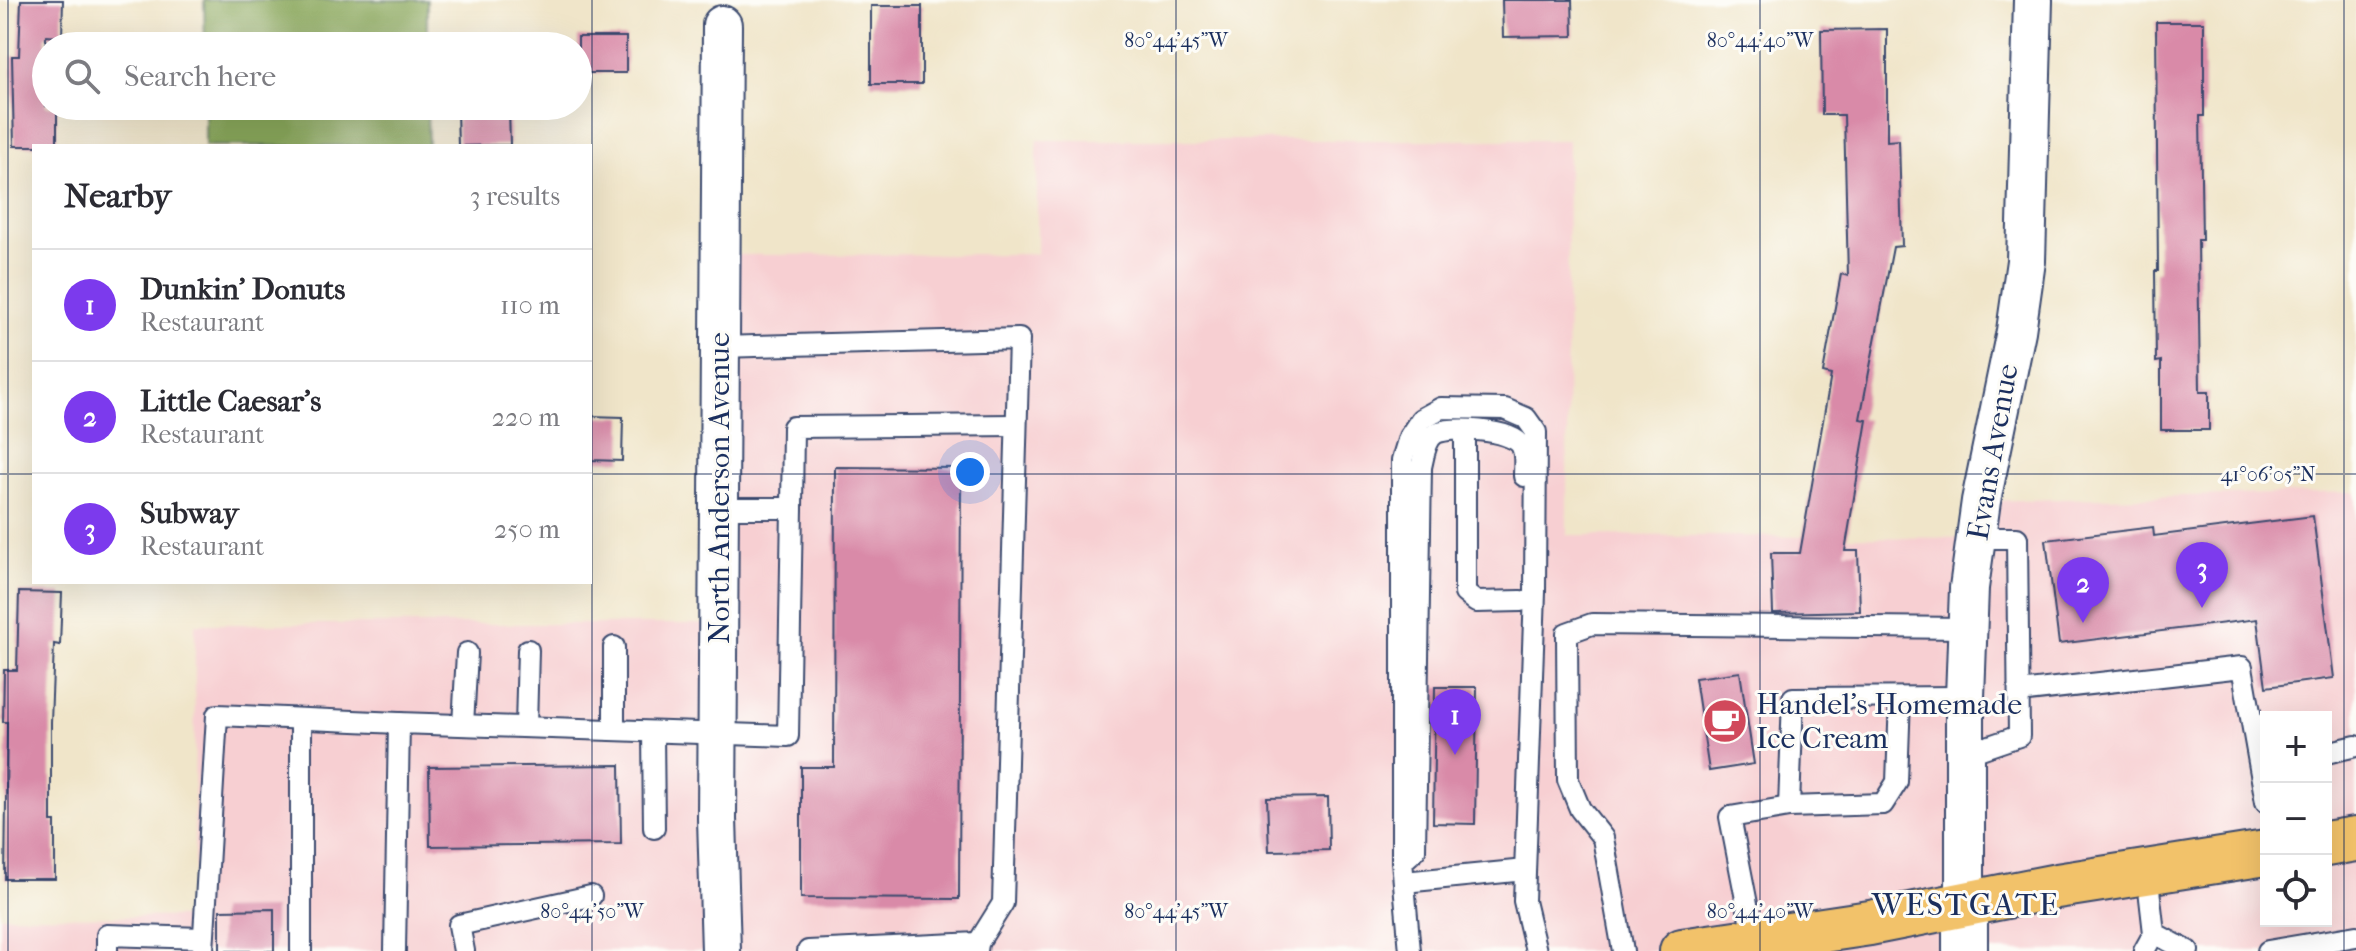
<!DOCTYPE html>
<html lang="en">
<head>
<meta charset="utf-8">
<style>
	:root { --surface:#fff; --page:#f2f2f3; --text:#2b2b33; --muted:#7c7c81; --line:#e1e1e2; --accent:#7c3aed }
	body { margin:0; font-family:"IM FELL French Canon",serif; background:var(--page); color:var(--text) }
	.controls { position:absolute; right:24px; bottom:24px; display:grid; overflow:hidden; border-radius:0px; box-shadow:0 8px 32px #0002 }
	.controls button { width:72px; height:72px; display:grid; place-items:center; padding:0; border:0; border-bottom:2px solid var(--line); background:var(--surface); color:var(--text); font:40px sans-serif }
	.you { position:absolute; left:970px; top:472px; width:28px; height:28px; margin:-20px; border:6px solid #fff; border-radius:50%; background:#1a73e8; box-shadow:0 0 0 12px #1a73e833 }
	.badge { display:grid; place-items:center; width:52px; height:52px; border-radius:50%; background:var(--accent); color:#fff; font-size:26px; font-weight:700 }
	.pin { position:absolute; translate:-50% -66px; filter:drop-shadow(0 2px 4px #0008) }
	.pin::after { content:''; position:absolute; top:42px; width:28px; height:24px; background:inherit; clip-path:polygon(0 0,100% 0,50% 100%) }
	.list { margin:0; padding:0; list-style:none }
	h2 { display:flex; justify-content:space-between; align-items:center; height:104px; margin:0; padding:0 32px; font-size:34px }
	h2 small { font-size:26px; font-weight:400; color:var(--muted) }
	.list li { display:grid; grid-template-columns:52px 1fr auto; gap:24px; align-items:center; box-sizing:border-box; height:112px; padding:0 32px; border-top:2px solid var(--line) }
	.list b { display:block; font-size:30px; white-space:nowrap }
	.list p { margin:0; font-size:26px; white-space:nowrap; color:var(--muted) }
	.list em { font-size:26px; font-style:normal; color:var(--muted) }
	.icon { flex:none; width:44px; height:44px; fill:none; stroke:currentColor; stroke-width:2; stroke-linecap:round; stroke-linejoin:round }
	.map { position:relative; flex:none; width:2356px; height:951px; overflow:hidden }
	.search { position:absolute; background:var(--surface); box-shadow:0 8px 32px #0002; left:32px; top:32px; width:560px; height:88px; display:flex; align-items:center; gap:20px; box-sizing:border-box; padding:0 28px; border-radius:44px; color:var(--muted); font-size:30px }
	.panel { position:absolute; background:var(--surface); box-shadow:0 8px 32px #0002; left:32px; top:144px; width:560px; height:440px; border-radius:0px }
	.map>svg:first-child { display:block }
	.built { fill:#f7cfd2; fill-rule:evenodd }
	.forest { fill:#88a65a; stroke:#526a5c; stroke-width:2 }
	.building { fill:#d98aa8 }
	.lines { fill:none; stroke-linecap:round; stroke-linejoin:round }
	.service-casing { stroke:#3b4a6e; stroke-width:24 }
	.minor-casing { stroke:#3b4a6e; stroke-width:42 }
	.tertiary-casing { stroke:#3b4a6e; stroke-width:48 }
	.primary-casing { stroke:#3b4a6e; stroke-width:48 }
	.service { stroke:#fff; stroke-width:20 }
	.minor { stroke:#fff; stroke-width:38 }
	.tertiary { stroke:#fff; stroke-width:44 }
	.primary { stroke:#f2c26a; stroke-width:44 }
	.ticks { fill:none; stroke:#1b2f5e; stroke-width:2; stroke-opacity:0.45 }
	.labels { text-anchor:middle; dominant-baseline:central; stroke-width:6; stroke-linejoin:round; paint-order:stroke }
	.street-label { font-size:30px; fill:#1b2f5e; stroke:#fdfcf7 }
	.poi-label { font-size:30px; fill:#1b2f5e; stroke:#fdfcf7; text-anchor:start }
	.neighbourhood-label { font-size:32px; letter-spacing:2px; fill:#1b2f5e; stroke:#fdfcf7 }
	.ticks-label { font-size:20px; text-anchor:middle; fill:#1b2f5e; stroke:#fdfcf7; stroke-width:6; stroke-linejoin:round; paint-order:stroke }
</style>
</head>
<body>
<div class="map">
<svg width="2356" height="951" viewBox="0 0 2356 951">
	<rect width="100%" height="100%" fill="#fdfcf7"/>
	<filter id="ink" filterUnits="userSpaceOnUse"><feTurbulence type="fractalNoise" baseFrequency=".0125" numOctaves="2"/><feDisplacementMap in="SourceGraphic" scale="16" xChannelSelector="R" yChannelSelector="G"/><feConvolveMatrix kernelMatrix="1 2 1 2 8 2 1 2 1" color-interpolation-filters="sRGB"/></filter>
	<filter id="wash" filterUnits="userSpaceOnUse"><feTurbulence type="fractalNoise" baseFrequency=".006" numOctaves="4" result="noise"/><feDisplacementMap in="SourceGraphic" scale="32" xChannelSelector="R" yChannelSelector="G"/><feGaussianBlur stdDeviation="1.8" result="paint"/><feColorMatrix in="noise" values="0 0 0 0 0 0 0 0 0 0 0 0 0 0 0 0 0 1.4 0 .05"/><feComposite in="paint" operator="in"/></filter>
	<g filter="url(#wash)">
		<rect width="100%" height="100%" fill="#f0e5c9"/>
		<path class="built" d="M 1037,140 L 1568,140 L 1567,535 L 1976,538 L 1981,501 L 2356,492 L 2356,951 L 0,951 L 0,916 L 194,917 L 195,624 L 718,624 L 721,255 L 1037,254 ZM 2266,717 L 2326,717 L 2326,921 L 2266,921 Z"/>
		<g class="forest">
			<path d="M 204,0 L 427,0 L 427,46 L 205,46 Z"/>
			<path d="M 205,106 L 427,106 L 428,146 L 205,146 Z"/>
		</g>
		<g id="blocks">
			<g class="building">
				<path d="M 21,0 L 63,0 L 62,37 L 46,36 L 46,106 L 57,106 L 57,146 L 14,146 L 12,56 L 19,56 Z"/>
				<path d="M 1502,0 L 1572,0 L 1573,36 L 1503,37 Z"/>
				<rect x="871" y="6" width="51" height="78"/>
				<path d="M 2156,22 L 2204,22 L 2204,116 L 2200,116 L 2202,240 L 2198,240 L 2200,392 L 2209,392 L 2209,430 L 2161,430 L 2161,361 L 2156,362 L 2155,271 L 2158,271 Z"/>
				<path d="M 1887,29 L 1887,141 L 1899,140 L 1902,246 L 1893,247 L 1860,419 L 1867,420 L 1845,551 L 1858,551 L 1860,611 L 1773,613 L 1771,553 L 1800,553 L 1831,375 L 1823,373 L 1841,274 L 1848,276 L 1844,115 L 1822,115 L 1821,30 Z"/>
				<rect x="578" y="37" width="48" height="36"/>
				<path d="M 509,108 L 510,145 L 458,146 L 457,110 Z"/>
				<path d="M 590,416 L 623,417 L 622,461 L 590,460 Z"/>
				<path d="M 835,467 L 961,468 L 959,899 L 801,898 L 801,767 L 834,767 Z"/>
				<path d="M 2313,516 L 2334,678 L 2266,687 L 2257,619 L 2059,644 L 2046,540 L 2153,527 L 2154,536 Z"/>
				<path d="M 19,592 L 62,593 L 60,645 L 54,644 L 51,722 L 51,822 L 55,822 L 55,879 L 5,879 L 7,722 L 3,722 L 4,670 L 17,670 Z"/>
				<path d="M 1740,672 L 1754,764 L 1709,771 L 1695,678 Z"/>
				<path d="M 1435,687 L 1477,687 L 1475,824 L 1433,823 Z"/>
				<path d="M 620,765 L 621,844 L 430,846 L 429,767 Z"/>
				<path d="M 1328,797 L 1329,850 L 1269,851 L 1267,798 Z"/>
				<path d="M 274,909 L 274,951 L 220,951 L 220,910 Z"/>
			</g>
		</g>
	</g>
	<g filter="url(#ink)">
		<use href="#blocks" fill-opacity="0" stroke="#3b4a6e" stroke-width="2"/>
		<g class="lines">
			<g class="service-casing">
				<g id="service">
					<path d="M 720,347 L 1019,339 L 1003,903 L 978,943 L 977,951"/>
					<path d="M 1465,431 L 1465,593 L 1476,602 L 1521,601"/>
					<path d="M 719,508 L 792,508 L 793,427 L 1016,425"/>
					<path d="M 614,647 L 614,730"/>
					<path d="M 2019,692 L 2242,667 L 2266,802"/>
					<path d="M 1900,698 L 1897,782 L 1883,804 L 1789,807 L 1793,698 L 1965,697"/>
					<path d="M 301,720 L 301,951"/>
					<path d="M 463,725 L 467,653"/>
					<path d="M 526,727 L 528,650"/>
					<path d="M 653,732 L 654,828"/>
					<path d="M 2326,753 L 2356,746"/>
					<path d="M 1966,754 L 2019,736 L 2017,538 L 1976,538"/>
					<path d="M 1405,859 L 1415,850 L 1421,467 C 1424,456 1425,439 1436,433 C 1450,426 1511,429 1521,445 C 1526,453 1524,467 1524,476"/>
					<path d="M 1404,882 L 1525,870"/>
					<path d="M 2154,933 L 2188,951"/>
					<path d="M 1754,940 L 1730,817 L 1789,807"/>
					<path d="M 107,951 L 107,935 L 203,938"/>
					<path d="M 203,951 L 217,715 L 399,723"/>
					<path d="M 395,951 L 399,723 L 788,736 L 792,508"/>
					<path d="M 464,951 L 459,925 L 591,896"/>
					<path d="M 808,951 L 978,943"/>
					<path d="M 1410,951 L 1402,861 L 1402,460 L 1409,437 L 1421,419 L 1441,408 L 1505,409 L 1526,418 L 1536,432 L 1535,592 L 1524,901 L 1536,951"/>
					<path d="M 1623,951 L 1603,838 L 1580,809 L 1568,780 L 1567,633 L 1592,624 L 1967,628"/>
					<path d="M 2144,951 L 2154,933 L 2147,872"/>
					<path d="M 2268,951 L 2356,936"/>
				</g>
			</g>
			<g class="minor-casing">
				<g id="minor">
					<path d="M 1965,904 L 1965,697 L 1969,588 L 1981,501 L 2016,331 L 2026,261 L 2033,0"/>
					<path d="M 721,951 L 717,819 L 722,25"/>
				</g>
			</g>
			<g class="tertiary-casing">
				<path id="tertiary" d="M 1965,904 L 1965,951"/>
			</g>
			<g class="primary-casing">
				<g id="primary">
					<path d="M 2326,844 L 2356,839"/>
					<path d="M 1682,951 L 1870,923 L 2057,886 L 2266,853"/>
				</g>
			</g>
			<use href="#service" class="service"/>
			<use href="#minor" class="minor"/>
			<use href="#tertiary" class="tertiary"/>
			<use href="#primary" class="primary"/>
		</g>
	</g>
	<path class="ticks" d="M 8,0 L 8,951M 592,0 L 592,951M 1176,0 L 1176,951M 1760,0 L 1760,951M 2344,0 L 2344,951M 0,474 L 34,474M 590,474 L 2356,474"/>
	<defs>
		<g id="cafe-disc" transform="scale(2.3)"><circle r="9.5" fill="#d1495b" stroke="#fdfcf7"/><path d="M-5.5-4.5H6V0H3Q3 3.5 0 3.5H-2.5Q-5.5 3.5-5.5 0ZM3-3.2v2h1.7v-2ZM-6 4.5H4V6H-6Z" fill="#fff"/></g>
	</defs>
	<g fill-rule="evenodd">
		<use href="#cafe-disc" x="1725" y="721"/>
	</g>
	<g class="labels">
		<g class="street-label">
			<text transform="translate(1993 452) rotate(-80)">Evans Avenue</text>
			<text transform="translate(719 488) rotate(-90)">North Anderson Avenue</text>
		</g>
		<g class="poi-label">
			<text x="1756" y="704">Handel's Homemade<tspan x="1756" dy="34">Ice Cream</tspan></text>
		</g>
		<g class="neighbourhood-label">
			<text x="1966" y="904">WESTGATE</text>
		</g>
	</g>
	<g class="ticks-label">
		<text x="1176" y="47">80°44'45"W</text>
		<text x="1760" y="47">80°44'40"W</text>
		<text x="2268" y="481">41°06'05"N</text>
		<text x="592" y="918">80°44'50"W</text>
		<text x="1176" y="918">80°44'45"W</text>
		<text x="1760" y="918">80°44'40"W</text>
	</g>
</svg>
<div class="controls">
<button>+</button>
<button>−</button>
<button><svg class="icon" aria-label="locate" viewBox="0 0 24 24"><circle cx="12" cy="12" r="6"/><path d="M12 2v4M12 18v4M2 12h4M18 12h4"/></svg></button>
</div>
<div class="you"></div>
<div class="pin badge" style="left:1455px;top:755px">1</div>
<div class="pin badge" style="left:2083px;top:623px">2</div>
<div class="pin badge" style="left:2202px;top:608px">3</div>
<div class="search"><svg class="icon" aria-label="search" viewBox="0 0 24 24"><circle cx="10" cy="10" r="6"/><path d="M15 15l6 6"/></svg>Search here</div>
<section class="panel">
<h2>Nearby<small>3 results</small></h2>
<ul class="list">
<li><span class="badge">1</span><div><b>Dunkin' Donuts</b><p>Restaurant</p></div><em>110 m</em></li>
<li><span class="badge">2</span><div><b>Little Caesar's</b><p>Restaurant</p></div><em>220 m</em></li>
<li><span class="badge">3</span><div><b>Subway</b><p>Restaurant</p></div><em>250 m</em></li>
</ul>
</section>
</div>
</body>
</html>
